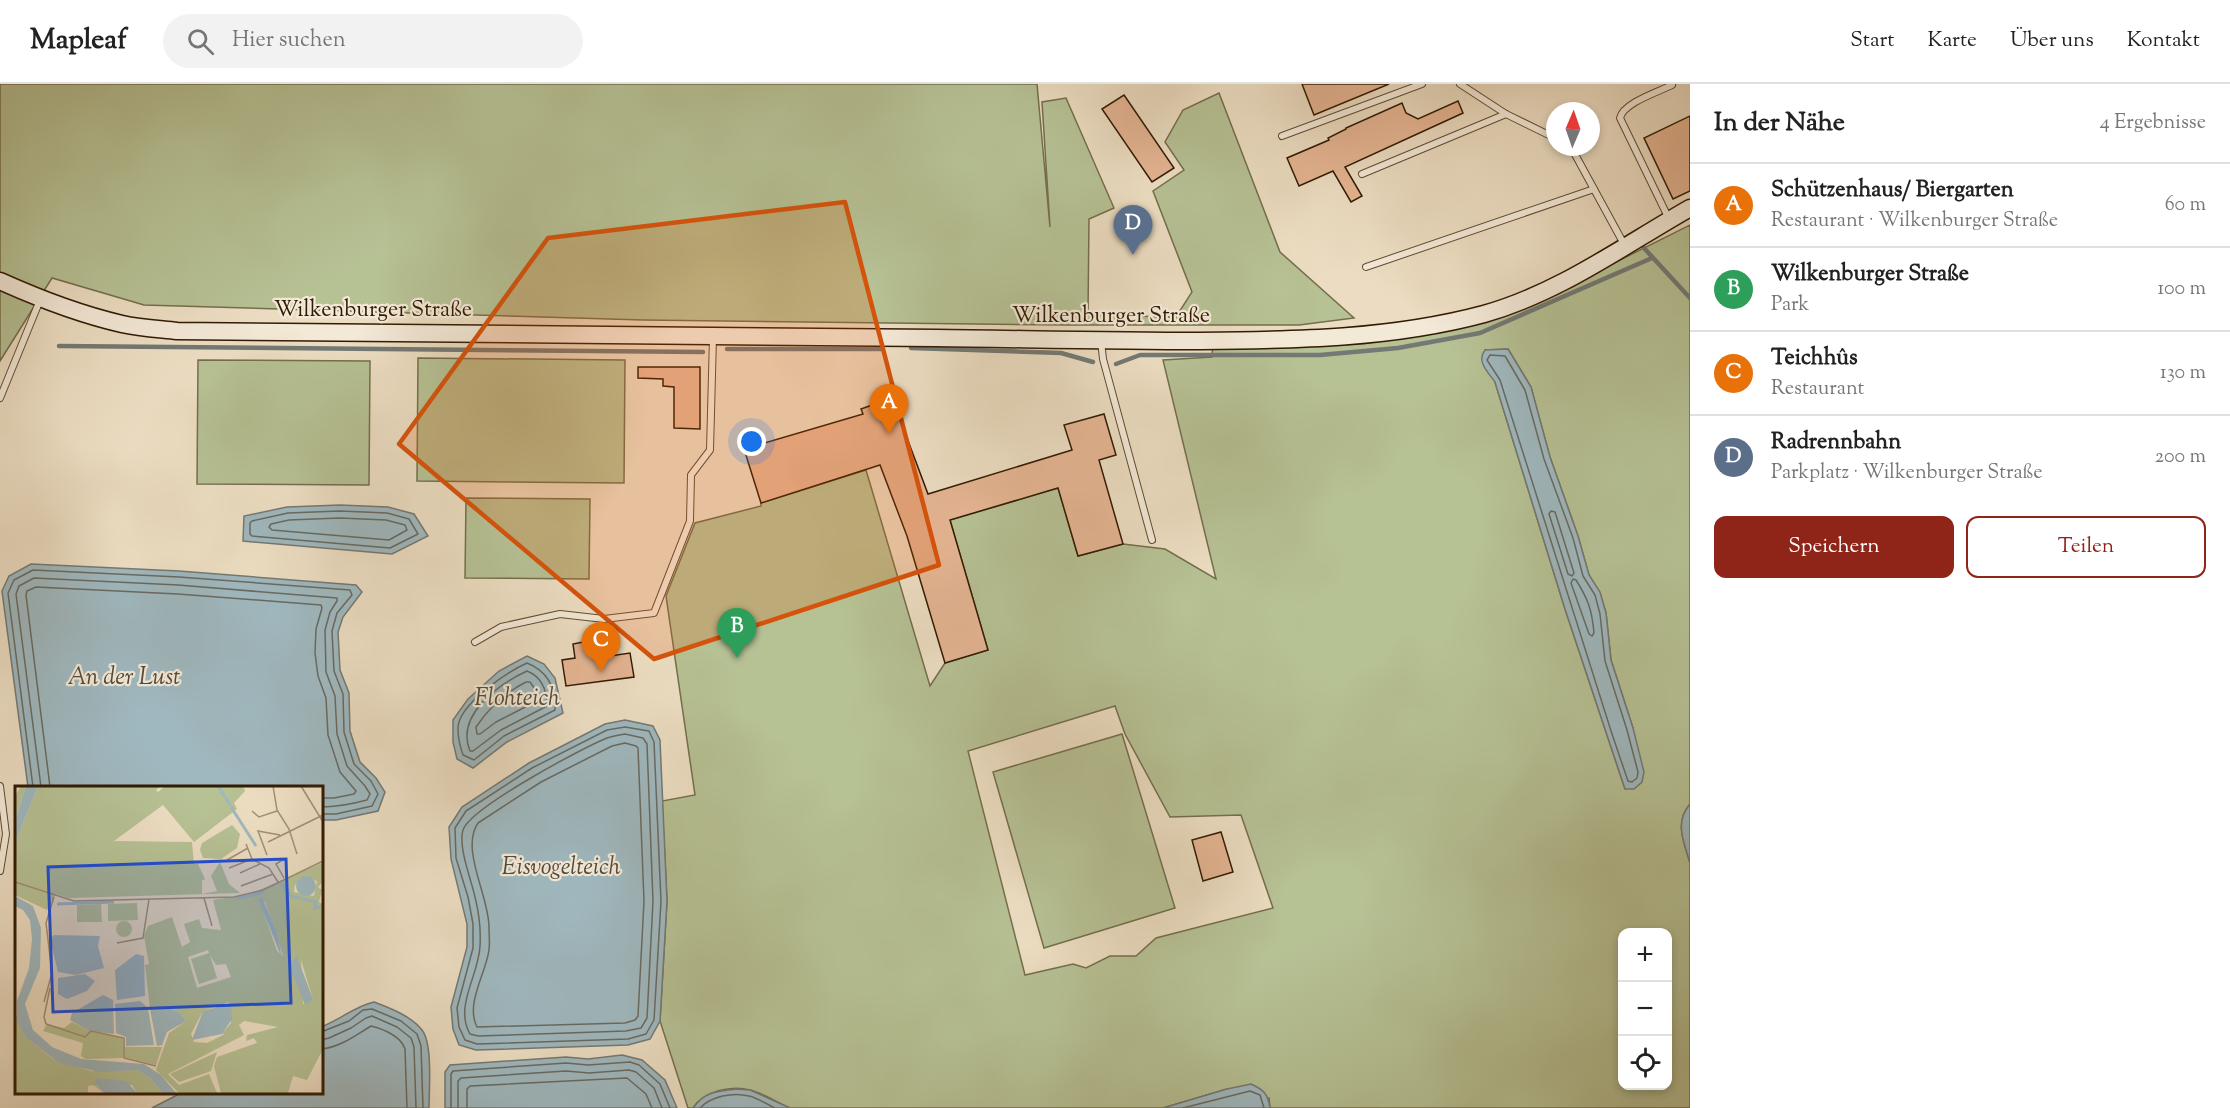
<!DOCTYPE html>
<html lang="de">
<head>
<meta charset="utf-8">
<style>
	:root { --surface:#fff; --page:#f2f2f2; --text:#222; --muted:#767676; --line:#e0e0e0; --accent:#8f2418 }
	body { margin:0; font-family:"Sorts Mill Goudy",serif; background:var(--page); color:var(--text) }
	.controls { position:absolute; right:18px; bottom:18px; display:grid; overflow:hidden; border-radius:12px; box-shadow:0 3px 9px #0003 }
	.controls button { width:54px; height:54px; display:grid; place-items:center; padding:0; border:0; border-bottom:2px solid var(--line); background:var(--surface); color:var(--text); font:30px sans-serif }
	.compass { position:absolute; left:1546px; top:18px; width:54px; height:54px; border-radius:50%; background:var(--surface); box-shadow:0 3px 9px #0003; rotate:2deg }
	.you { position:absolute; left:752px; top:358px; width:21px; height:21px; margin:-15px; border:4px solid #fff; border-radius:50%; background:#1a73e8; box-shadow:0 0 0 9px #1a73e833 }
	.badge { display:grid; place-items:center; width:39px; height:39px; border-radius:50%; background:var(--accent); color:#fff; font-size:20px; font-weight:700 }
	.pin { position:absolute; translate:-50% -50px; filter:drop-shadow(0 2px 3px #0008) }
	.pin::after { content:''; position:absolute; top:32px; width:21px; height:18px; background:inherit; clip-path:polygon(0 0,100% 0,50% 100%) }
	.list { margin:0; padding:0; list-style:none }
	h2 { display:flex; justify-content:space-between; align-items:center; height:78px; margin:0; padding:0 24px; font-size:26px }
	h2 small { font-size:20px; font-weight:400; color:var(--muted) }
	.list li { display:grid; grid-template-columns:39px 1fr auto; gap:18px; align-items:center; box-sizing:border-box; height:84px; padding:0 24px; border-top:2px solid var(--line) }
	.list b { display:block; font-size:22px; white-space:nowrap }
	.list p { margin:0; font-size:20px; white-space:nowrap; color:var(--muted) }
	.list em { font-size:20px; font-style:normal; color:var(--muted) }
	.actions { display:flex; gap:12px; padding:18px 24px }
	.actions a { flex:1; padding:14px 0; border:2px solid var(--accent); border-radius:12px; text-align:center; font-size:21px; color:var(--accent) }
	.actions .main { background:var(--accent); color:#fff }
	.icon { flex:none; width:33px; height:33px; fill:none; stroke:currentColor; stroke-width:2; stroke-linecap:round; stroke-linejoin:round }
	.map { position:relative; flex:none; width:1690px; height:1024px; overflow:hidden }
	header { display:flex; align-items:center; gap:36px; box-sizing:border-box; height:84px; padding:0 30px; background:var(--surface); border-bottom:2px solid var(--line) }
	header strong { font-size:28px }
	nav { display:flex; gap:33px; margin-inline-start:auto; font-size:21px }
	.search { width:420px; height:54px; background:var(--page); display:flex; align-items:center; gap:15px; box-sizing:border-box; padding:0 21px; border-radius:33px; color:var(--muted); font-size:22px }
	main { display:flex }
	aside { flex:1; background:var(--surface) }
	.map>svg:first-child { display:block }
	.green { fill:#b6c194; stroke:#746e4c; stroke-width:1.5; fill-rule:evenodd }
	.water { fill:#9fb8bf; stroke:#737974; stroke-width:1.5 }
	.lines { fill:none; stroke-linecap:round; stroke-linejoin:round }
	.shore { stroke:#686a61; stroke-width:1.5 }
	.stream { stroke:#737974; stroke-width:4.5 }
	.building { fill:#e5b593; stroke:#321b03; stroke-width:1.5 }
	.service-casing { stroke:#604c33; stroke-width:8 }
	.secondary-casing { stroke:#321b03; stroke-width:19 }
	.service { stroke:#f3e9d7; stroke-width:6 }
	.secondary { stroke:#f3e9d7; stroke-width:16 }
	.marked { fill:#d6530b; fill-opacity:0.2; stroke:#d6530b; stroke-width:4.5; stroke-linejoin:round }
	.labels { text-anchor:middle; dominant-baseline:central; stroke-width:4.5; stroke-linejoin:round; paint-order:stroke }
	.street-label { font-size:22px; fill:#321b03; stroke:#f3e9d7 }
	.water-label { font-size:24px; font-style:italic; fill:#534a3b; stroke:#f3e9d7 }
	.inset-river { fill:none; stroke:#9fb8bf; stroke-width:3 }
	.inset-road { fill:none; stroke:#a28f76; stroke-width:1.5 }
	.view { fill:#1d4ed8; fill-opacity:0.15; stroke:#1d4ed8; stroke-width:3 }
	.inset-edge { fill:none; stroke:#321b03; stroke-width:3 }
</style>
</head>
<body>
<header>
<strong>Mapleaf</strong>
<div class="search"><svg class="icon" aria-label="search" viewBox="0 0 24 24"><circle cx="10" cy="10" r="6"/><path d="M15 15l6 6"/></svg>Hier suchen</div>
<nav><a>Start</a><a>Karte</a><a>Über uns</a><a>Kontakt</a></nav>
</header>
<main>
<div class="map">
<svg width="1690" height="1024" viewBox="0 0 1690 1024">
	<rect width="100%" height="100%" fill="#ecddc2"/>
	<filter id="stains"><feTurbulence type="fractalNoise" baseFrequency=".00333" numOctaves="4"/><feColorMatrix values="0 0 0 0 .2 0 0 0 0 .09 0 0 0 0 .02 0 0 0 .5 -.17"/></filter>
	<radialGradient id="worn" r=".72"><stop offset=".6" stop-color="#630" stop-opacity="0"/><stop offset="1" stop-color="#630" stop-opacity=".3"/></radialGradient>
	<g class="green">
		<path d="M 0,0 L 1037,0 L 1050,143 L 1042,18 L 1066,14 L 1114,124 L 1089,135 L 1088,231 L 1170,233 L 1176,233 L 1192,208 L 1153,107 L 1184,86 L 1165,58 L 1183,26 L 1219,9 L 1280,168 L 1354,234 L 1299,241 L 1063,241 L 643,236 L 144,221 L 52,194 L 0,277 Z"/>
		<path d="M 1690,141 L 1690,720 C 1674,739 1684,758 1690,779 L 1690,1024 L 1270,1024 L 1269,1014 L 1227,1005 L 1163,1024 L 790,1024 C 778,1019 763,1009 750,1006 C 731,1001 704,1007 693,1024 L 688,1024 L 660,937 L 667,817 L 662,717 L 695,711 L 666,512 L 695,439 L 761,422 L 761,419 L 866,386 L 930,602 L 945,579 L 988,566 L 950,436 L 1058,404 L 1078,472 L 1123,460 L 1165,465 L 1216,495 L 1163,276 L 1212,273 L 1213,257 L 1424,243 L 1604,184 ZM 1508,265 L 1531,303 L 1550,373 L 1578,452 L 1589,491 L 1600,509 L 1606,529 L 1611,576 L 1633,644 L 1625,705 L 1565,525 L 1485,266 ZM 1115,622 L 1125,650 L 1170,733 L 1241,731 L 1273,824 L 1156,854 L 1136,872 L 1110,872 L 1086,884 L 1073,880 L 1025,891 L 968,667 ZM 1622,848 L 1668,848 L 1668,1002 L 1622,1002 Z"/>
		<path d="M 418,274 L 625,276 L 624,399 L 417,397 Z"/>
		<path d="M 198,276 L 370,277 L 369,401 L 197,400 Z"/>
		<path d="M 466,414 L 590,415 L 589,495 L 465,494 Z"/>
		<path d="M 1122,650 L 1175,824 L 1044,864 L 993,688 Z"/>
	</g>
	<g class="water">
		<path d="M 1508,265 L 1531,303 L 1550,373 L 1578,452 L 1589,491 L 1600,508 L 1606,529 L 1611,576 L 1633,644 L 1644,688 L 1642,698 L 1634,705 L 1625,705 L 1565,525 L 1495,298 C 1488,288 1476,277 1485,266 Z"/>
		<path d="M 340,421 L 388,423 L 414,430 L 428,452 L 392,470 L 243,457 L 244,432 L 287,423 Z"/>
		<path d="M 31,480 L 179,487 L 356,501 L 362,508 L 343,533 L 338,548 L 340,586 L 349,609 L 350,647 L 360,678 L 376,694 L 385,708 L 378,727 L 336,736 L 321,736 L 321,703 L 28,703 L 2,507 L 9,492 Z"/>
		<path d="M 527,572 L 544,580 L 555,594 L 563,629 L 507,658 L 473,684 L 457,675 L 453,658 L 453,636 L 468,615 L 499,587 Z"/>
		<path d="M 625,636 L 653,642 L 660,656 L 667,817 L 660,937 L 650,955 L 628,961 L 476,966 L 459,961 L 453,945 L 451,923 L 467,863 L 467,840 L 451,775 L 449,743 L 462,723 L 529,679 L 605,640 Z"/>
		<path d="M 1690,720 L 1690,779 C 1684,758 1674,739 1690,720 Z"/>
		<path d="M 374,918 C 390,924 411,932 422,946 C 433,960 429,1006 429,1024 L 152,1024 L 183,1008 L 321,1008 L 321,943 C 340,936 355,922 374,918 Z"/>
		<path d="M 622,971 L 642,976 L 665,996 L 677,1024 L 445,1024 L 445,988 L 450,981 L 566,973 L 588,975 Z"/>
		<path d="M 1251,1000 C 1264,1006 1268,1010 1270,1024 L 1163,1024 L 1227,1005 Z"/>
		<path d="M 736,1005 L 750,1006 L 790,1024 L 693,1024 C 704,1008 717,1007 736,1005 Z"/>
	</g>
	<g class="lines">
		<g class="shore">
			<path d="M 1490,271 L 1505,272 L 1525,306 L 1544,375 L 1573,454 L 1583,492 L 1595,511 L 1600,530 L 1605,577 L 1627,646 L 1638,688 L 1637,694 L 1632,698 L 1628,697 L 1612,650 L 1500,296 L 1487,276 Z"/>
			<path d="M 340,427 L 387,429 L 409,435 L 418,450 L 390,464 L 252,452 L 250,450 L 250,439 L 252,437 L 288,429 Z"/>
			<path d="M 1551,427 L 1555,428 L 1574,489 L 1572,492 L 1568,490 L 1549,430 Z"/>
			<path d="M 340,434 L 386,436 L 405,441 L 407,446 L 389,456 L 272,446 L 269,443 L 271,440 L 289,436 Z"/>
			<path d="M 1573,495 L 1576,496 C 1588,515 1592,526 1594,549 L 1592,552 L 1589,550 L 1571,499 Z"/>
			<path d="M 527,579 C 547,587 556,604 555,626 L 504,652 L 474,676 L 463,671 C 460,662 456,648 459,638 C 466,616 507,588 527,579 Z"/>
			<path d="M 527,587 C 542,593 547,607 547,622 L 501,646 L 473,667 L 470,667 C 455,631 499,600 527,587 Z"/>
			<path d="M 526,598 L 530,598 L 535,605 L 537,617 L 496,638 L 480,650 L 477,650 L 476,643 C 489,624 506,608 526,598 Z"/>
			<path d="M 625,643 L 649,647 L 654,658 L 661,817 L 654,936 L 646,950 L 628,955 L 477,960 L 465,956 L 459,943 L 457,924 L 473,864 L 473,840 L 468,813 L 456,774 L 455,744 L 466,727 L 532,684 L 607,646 Z"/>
			<path d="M 625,650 L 643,654 L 647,660 L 653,817 L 647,934 L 641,944 L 626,947 L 478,952 L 470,950 C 454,922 479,891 480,862 C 481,845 479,829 475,813 C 471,795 458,763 463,746 C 470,724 582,664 607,654 C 613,652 619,651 625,650 Z"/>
			<path d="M 625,659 L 636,662 L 638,664 L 644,817 L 638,932 L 635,936 L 625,939 L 477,943 C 465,920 486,889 489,866 C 490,859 489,850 489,843 C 489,812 460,765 478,739 L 541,698 L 612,662 Z"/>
			<path d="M 33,703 L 8,509 L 14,496 L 33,486 L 179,493 L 350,506 L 352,511 L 337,529 L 332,547 L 334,587 L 343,610 L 344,648 L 354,680 L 371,697 L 378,710 L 372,722 L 336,730 L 321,730"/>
			<path d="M 41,703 L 16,510 L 19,502 L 34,494 L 178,501 L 337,514 L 337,517 L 330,528 L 325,546 L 326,588 L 335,612 L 337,650 L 347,682 L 365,702 L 370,710 L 367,716 C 352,720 337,723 321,723"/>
			<path d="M 50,703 L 26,511 L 27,507 L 36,503 L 178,510 L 321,521 L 322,524 L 316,545 L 315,569 L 318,592 L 326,614 L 328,651 L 340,688 L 356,707 L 354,710 L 334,714 L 321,714"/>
			<path d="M 321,948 L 349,937 L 363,926 L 372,925 L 401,937 L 417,950 L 421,962 L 423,1024"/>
			<path d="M 321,956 L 329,954 L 351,944 L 366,934 L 372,932 L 397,943 L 411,954 L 414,963 L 416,1024"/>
			<path d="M 321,965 C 339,964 356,951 371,942 C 383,945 401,952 405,965 L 407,1024"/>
			<path d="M 451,1024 L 451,990 L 453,987 L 566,979 L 588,981 L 630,978 L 639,981 L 660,1000 L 670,1024"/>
			<path d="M 458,1024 L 458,997 L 461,994 L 566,987 L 589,989 L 629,986 L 636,988 L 654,1004 L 662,1024"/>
			<path d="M 467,1024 L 467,1005 L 470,1002 L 627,994 L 646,1010 L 652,1024"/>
			<path d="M 700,1024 C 711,1012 733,1008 749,1012 C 758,1014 766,1020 775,1024"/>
			<path d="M 1183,1024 L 1250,1007 L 1260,1011 L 1264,1024"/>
		</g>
		<g class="stream">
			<path d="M 1644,164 L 1690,214"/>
			<path d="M 59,262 L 703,268"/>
			<path d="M 911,264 L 1061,269 L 1093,278"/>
			<path d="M 727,265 L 882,265"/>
			<path d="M 1116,280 L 1140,271 L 1320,271 L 1398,264 L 1480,249 L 1652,174"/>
		</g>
	</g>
	<g class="building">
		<path d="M 1302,0 L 1389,0 L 1314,31 Z"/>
		<path d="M 1124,11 L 1174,84 L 1152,98 L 1102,25 Z"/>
		<path d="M 1458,17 L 1463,29 L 1345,83 L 1362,112 L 1351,118 L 1333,87 L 1299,102 L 1287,74 L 1329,56 L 1328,54 L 1346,45 L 1346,44 L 1402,19 L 1406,29 L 1418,35 Z"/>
		<path d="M 1690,32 L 1690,107 L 1673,115 L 1644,54 Z"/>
		<path d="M 638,283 L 700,283 L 700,345 L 674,344 L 674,303 L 663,302 L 663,295 L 638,294 Z"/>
		<path d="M 892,314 L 928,410 L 1072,366 L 1064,341 L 1104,330 L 1116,371 L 1099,376 L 1123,460 L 1078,472 L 1058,404 L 950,436 L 988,566 L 945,579 L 907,452 L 880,381 L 761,419 L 744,365 L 863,330 L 861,325 Z"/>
		<path d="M 593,556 L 596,574 L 630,569 L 634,593 L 566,602 L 562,576 L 575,574 L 573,560 Z"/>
		<path d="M 1221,748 L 1233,788 L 1203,797 L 1192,756 Z"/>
	</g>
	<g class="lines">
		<g class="service-casing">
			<g id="service">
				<path d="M 1460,0 L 1506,30 L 1555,54"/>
				<path d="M 1282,52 L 1422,0"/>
				<path d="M 1571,63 L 1625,162"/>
				<path d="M 1362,90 L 1506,30"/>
				<path d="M 1669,135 L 1620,34 C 1623,19 1658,8 1672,1"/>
				<path d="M 1366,183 L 1594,105"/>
				<path d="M 1101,257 L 1103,275 L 1152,456"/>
				<path d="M 0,314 L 40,216"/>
				<path d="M 475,558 L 501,543 L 560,530 L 604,535 L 654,529 L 690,437 L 691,391 L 710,366 L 713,253"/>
				<path d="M 0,702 L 6,750 L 0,787"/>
			</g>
		</g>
		<g class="secondary-casing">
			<path id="secondary" d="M 0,197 C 40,215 79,230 122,240 C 140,244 159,245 177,247 C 430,251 683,250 936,254 C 1024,255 1112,257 1200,257 C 1295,256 1391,255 1484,230 C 1559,209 1623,162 1690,124"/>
		</g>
		<use href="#service" class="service"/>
		<use href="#secondary" class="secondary"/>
	</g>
	<path class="marked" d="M 845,118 L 939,481 L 654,575 L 399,360 L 548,154 Z"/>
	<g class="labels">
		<g class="street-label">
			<text x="373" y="227">Wilkenburger Straße</text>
			<text x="1111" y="233">Wilkenburger Straße</text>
		</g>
		<g class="water-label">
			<text x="124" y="594">An der Lust</text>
			<text x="517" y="615">Flohteich</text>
			<text x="561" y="784">Eisvogelteich</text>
		</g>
	</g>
	<g transform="translate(15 702)">
		<rect width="308" height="308" fill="#ecddc2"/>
		<path d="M 6,0 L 11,0 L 0,35 L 0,10 ZM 23,0 L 146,0 L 141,4 L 143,6 L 150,0 L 228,0 L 230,5 L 219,17 L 222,23 L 179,56 L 148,19 L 99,55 L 177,56 L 179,78 L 183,78 L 190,93 L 187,95 L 187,108 L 202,105 L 196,90 L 205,76 L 214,98 L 225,107 L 54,112 L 41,108 L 32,124 L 0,109 L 0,57 ZM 217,39 L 225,48 L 222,62 L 206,73 L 188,72 L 185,64 L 187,57 ZM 307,77 L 307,97 L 303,101 L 307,104 L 304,116 L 308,118 L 307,265 L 292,294 L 278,290 L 273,307 L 206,307 L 199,280 L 202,271 L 242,257 L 239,252 L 231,255 L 232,249 L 263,241 L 229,235 L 224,239 L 229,249 L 153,288 L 164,299 L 194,288 L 202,307 L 164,307 L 141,284 L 154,247 L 171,235 L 164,226 L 143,219 L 135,223 L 130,179 L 134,178 L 129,150 L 133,140 L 157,131 L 167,161 L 175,156 L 169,138 L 184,133 L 187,142 L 206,144 L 198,114 L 235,108 ZM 295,93 L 302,95 L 299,110 L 279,106 L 280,99 ZM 245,116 L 250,116 L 268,170 L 262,165 ZM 193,164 L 194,167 L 176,173 L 184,198 L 202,192 L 195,169 L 201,179 L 211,178 L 216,191 L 182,202 L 173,171 ZM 286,174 L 298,213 L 288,218 ZM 214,216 L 216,237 L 207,248 L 210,248 L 192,257 L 179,256 L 176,248 L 188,225 ZM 122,117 L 123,134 L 93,135 L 93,118 ZM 86,118 L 87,136 L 62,136 L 62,119 ZM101 143a8 8 0 1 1 16 0a8 8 0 1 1-16 0ZM 0,226 L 10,251 L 38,273 L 76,285 L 122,284 L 136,293 L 147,307 L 122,307 L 117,299 L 80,299 L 89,307 L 78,299 L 73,300 L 73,307 L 0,307 ZM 57,236 L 74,245 L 108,252 L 108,272 L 71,273 L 66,270 L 68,257 L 28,245 L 32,238 L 49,242 ZM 110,261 L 147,261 L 141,279 L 109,271 ZM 202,266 L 196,285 L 164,296 L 155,288 Z" fill="#b6c194" fill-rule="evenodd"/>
		<path d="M 11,0 L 23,0 L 0,57 L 0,35 ZM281 100a10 10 0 1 1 20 0a10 10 0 1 1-20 0ZM 0,110 L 18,120 L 26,142 L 25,182 L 10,218 L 18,244 L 37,261 L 66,273 L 129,278 L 146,289 L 161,307 L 147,307 L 136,293 L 122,284 L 85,286 L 44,277 L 10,251 L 2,234 L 2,215 L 14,182 L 17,153 L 15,134 L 8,124 L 0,120 ZM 247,111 L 261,145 L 267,172 L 243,113 ZM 39,149 L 85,150 L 83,160 L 89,182 L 61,189 L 43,186 L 35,153 ZM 121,168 L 129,170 L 130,210 L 102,214 L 100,184 ZM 282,171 L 298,213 L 290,219 L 273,178 ZM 70,188 L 80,195 L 72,205 L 52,213 L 43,208 L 43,192 ZM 88,209 L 98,214 L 99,248 L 74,245 L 55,234 L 57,227 ZM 125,215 L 133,222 L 139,259 L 111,260 L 111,251 L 101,247 L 100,218 ZM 216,217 L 217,233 L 207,248 L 177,254 L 188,225 ZM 143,219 L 164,226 L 171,235 L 152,246 L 147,259 L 142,260 L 135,223 ZM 83,292 L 111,295 L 122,307 L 89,307 L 79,297 Z" fill="#9fb8bf"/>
		<path class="inset-river" d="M 203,0 L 215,19M 216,21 L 241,60M 266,97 L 276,110 L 301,116 L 300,122 L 308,120M 222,113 L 249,106M 42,118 L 99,116"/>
		<path class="inset-road" d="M 258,0 L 262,24 L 274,43 L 282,68M 286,0 L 308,36M 237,25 L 244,31 L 262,25M 253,56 L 308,29M 231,58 L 237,73 L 254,82 L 263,96M 252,69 L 243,45 L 265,49M 269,73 L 261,78 L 269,92M 212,74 L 233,62M 214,82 L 237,73M 225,87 L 245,78M 0,96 L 59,115 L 219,111 L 248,104 L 308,75M 226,100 L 258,88M 189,112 L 197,140M 102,157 L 128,152 L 134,113M 35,202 L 29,231 L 31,238 L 70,251 L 76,245 L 109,252 L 109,272 L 141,280M 29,216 L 37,187 L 31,137 L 39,111"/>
		<path class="view" d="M 271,73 L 276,217 L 38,226 L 33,81 Z"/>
		<rect width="308" height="308" class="inset-edge"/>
	</g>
	<rect width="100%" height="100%" filter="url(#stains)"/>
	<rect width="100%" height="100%" fill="url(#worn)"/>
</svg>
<div class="controls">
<button>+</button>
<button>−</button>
<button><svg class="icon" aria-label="locate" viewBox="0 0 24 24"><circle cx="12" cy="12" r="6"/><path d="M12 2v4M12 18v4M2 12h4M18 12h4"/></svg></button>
</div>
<svg class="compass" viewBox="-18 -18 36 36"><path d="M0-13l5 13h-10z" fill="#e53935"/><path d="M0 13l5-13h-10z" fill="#767676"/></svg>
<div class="you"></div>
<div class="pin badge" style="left:889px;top:350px;background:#e8710a">A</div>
<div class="pin badge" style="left:737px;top:574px;background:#2e9e5b">B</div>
<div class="pin badge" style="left:601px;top:588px;background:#e8710a">C</div>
<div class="pin badge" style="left:1133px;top:171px;background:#5c6f8a">D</div>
</div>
<aside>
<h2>In der Nähe<small>4 Ergebnisse</small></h2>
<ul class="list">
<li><span class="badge" style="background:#e8710a">A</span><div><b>Schützenhaus/ Biergarten</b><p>Restaurant · Wilkenburger Straße</p></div><em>60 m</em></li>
<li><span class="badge" style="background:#2e9e5b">B</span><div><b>Wilkenburger Straße</b><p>Park</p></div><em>100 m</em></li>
<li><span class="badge" style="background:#e8710a">C</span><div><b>Teichhûs</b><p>Restaurant</p></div><em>130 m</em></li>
<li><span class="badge" style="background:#5c6f8a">D</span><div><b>Radrennbahn</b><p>Parkplatz · Wilkenburger Straße</p></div><em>200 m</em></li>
</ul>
<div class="actions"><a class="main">Speichern</a><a>Teilen</a></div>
</aside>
</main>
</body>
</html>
